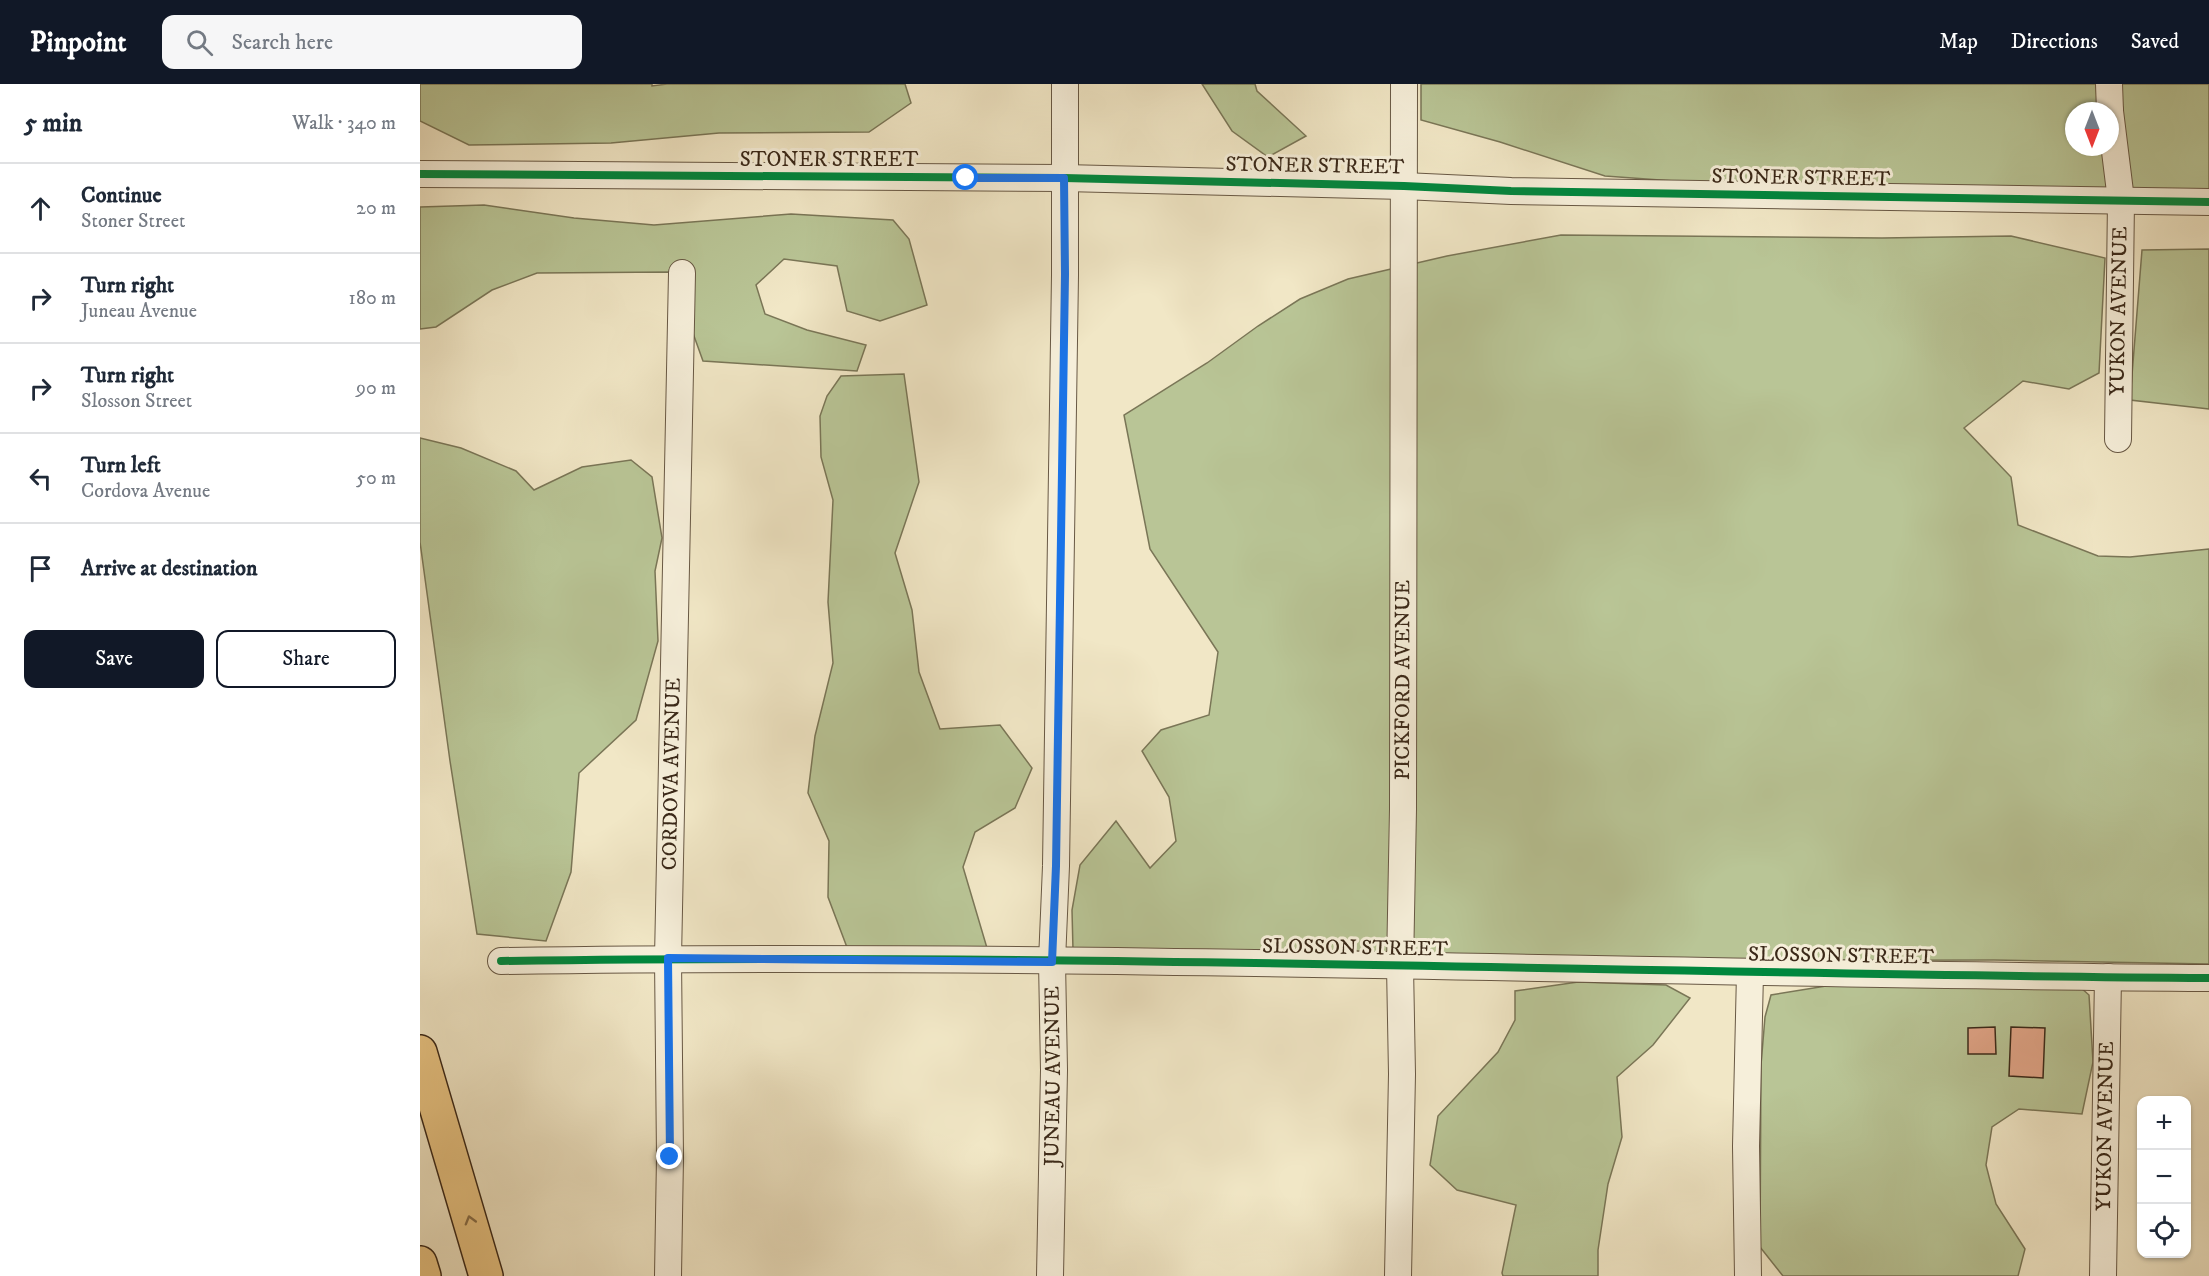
<!DOCTYPE html>
<html lang="en">
<head>
<meta charset="utf-8">
<style>
	:root { --surface:#fff; --page:#f6f6f7; --text:#1f2937; --muted:#747a83; --line:#e0e1e3; --accent:#111827 }
	body { margin:0; font-family:"IM FELL DW Pica",serif; background:var(--page); color:var(--text) }
	.controls { position:absolute; right:18px; bottom:18px; display:grid; overflow:hidden; border-radius:12px; box-shadow:0 2px 4px #0004 }
	.controls button { width:54px; height:54px; display:grid; place-items:center; padding:0; border:0; border-bottom:2px solid var(--line); background:var(--surface); color:var(--text); font:30px sans-serif }
	.compass { position:absolute; left:1645px; top:18px; width:54px; height:54px; border-radius:50%; background:var(--surface); box-shadow:0 2px 4px #0004; rotate:180deg }
	.stop { position:absolute; width:18px; height:18px; margin:-14px; border:4px solid #1a73e8; border-radius:50%; background:#fff }
	.stop.end { background:#1a73e8; border-color:#fff; box-shadow:0 2px 6px #0008 }
	.list { margin:0; padding:0; list-style:none }
	h2 { display:flex; justify-content:space-between; align-items:center; height:78px; margin:0; padding:0 24px; font-size:26px }
	h2 small { font-size:20px; font-weight:400; color:var(--muted) }
	.list li { display:grid; grid-template-columns:39px 1fr auto; gap:18px; align-items:center; box-sizing:border-box; height:90px; padding:0 24px; border-top:2px solid var(--line) }
	.list b { display:block; font-size:22px; white-space:nowrap }
	.list p { margin:0; font-size:20px; white-space:nowrap; color:var(--muted) }
	.list em { font-size:20px; font-style:normal; color:var(--muted) }
	.actions { display:flex; gap:12px; padding:18px 24px }
	.actions a { flex:1; padding:14px 0; border:2px solid var(--accent); border-radius:12px; text-align:center; font-size:21px; color:var(--accent) }
	.actions .main { background:var(--accent); color:#fff }
	.icon { flex:none; width:33px; height:33px; fill:none; stroke:currentColor; stroke-width:2; stroke-linecap:round; stroke-linejoin:round }
	.map { position:relative; flex:none; width:1789px; height:1192px; overflow:hidden }
	header { display:flex; align-items:center; gap:36px; box-sizing:border-box; height:84px; padding:0 30px; background:var(--accent); color:#fff }
	header strong { font-size:28px }
	nav { display:flex; gap:33px; margin-inline-start:auto; font-size:21px }
	.search { width:420px; height:54px; background:var(--page); display:flex; align-items:center; gap:15px; box-sizing:border-box; padding:0 21px; border-radius:12px; color:var(--muted); font-size:22px }
	main { display:flex }
	aside { flex:1; background:var(--surface) }
	.map>svg:first-child { display:block }
	.green { fill:#b9c596; stroke:#7a7657; stroke-width:1.5; fill-rule:evenodd }
	.building { fill:#e2a588; stroke:#3a2818; stroke-width:1.5 }
	.lines { fill:none; stroke-linecap:round; stroke-linejoin:round }
	.street-casing { stroke:#685844; stroke-width:28 }
	.highway-casing { stroke:#3a2818; stroke-width:36 }
	.street { stroke:#f6efda; stroke-width:26 }
	.highway { stroke:#e8c483; stroke-width:33 }
	.cycleway-casing { stroke:#f6efda; stroke-width:11 }
	.cycleway { stroke:#00873e; stroke-width:8 }
	.oneway { stroke:#886e48 }
	.route { stroke:#1a73e8; stroke-width:8 }
	.labels { text-anchor:middle; dominant-baseline:central; stroke-width:6; stroke-linejoin:round; paint-order:stroke }
	.street-label { font-size:21px; fill:#3a2818; stroke:#f6efda }
</style>
</head>
<body>
<header>
<strong>Pinpoint</strong>
<div class="search"><svg class="icon" aria-label="search" viewBox="0 0 24 24"><circle cx="10" cy="10" r="6"/><path d="M15 15l6 6"/></svg>Search here</div>
<nav><a>Map</a><a>Directions</a><a>Saved</a></nav>
</header>
<main>
<aside>
<h2>5 min<small>Walk · 340 m</small></h2>
<ul class="list">
<li><svg class="icon" aria-label="ahead" viewBox="0 0 24 24"><path d="M12 20V5M6 11l6-6 6 6"/></svg><div><b>Continue</b><p>Stoner Street</p></div><em>20 m</em></li>
<li><svg class="icon" aria-label="right" viewBox="0 0 24 24"><path d="M7 20v-9h11M14 6l5 5-5 5"/></svg><div><b>Turn right</b><p>Juneau Avenue</p></div><em>180 m</em></li>
<li><svg class="icon" aria-label="right" viewBox="0 0 24 24"><path d="M7 20v-9h11M14 6l5 5-5 5"/></svg><div><b>Turn right</b><p>Slosson Street</p></div><em>90 m</em></li>
<li><svg class="icon" aria-label="left" viewBox="0 0 24 24"><path d="M17 20v-9H6M10 6l-5 5 5 5"/></svg><div><b>Turn left</b><p>Cordova Avenue</p></div><em>50 m</em></li>
<li><svg class="icon" aria-label="arrive" viewBox="0 0 24 24"><path d="M6 21V4h12l-3 4 3 4H6"/></svg><div><b>Arrive at destination</b></div></li>
</ul>
<div class="actions"><a class="main">Save</a><a>Share</a></div>
</aside>
<div class="map">
<svg width="1789" height="1192" viewBox="0 0 1789 1192">
	<rect width="100%" height="100%" fill="#f1e7c6"/>
	<filter id="stains"><feTurbulence type="fractalNoise" baseFrequency=".00333" numOctaves="4"/><feColorMatrix values="0 0 0 0 .2 0 0 0 0 .09 0 0 0 0 .02 0 0 0 .5 -.17"/></filter>
	<radialGradient id="worn" r=".72"><stop offset=".6" stop-color="#630" stop-opacity="0"/><stop offset="1" stop-color="#630" stop-opacity=".3"/></radialGradient>
	<g class="green">
		<path d="M 0,0 L 232,0 L 232,2 L 247,0 L 485,0 L 491,19 L 449,48 L 299,49 L 191,59 L 49,61 L 0,37 Z"/>
		<path d="M 782,0 L 835,0 L 837,7 L 886,52 L 848,73 L 812,47 Z"/>
		<path d="M 1001,0 L 1789,0 L 1789,107 L 1309,101 L 1185,92 L 1080,58 L 1001,36 ZM 1654,27 L 1690,27 L 1690,63 L 1654,63 Z"/>
		<path d="M 64,121 L 154,134 L 234,141 L 371,130 L 473,136 L 489,155 L 507,221 L 460,237 L 427,227 L 417,182 L 364,175 L 336,201 L 345,230 L 387,246 L 446,261 L 437,287 L 283,277 L 251,188 L 117,189 L 72,206 L 16,243 L 0,245 L 0,123 Z"/>
		<path d="M 1141,151 L 1462,154 L 1591,152 L 1685,174 L 1679,289 L 1649,305 L 1603,297 L 1544,344 L 1591,393 L 1598,441 L 1678,472 L 1710,473 L 1789,465 L 1789,880 L 1574,876 L 1163,877 L 1005,872 L 924,866 L 653,866 L 652,826 L 660,781 L 696,737 L 730,784 L 756,757 L 749,713 L 722,667 L 741,646 L 789,631 L 798,568 L 730,465 L 704,331 L 787,279 L 838,242 L 880,215 L 928,195 L 1027,172 Z"/>
		<path d="M 1789,165 L 1789,325 L 1710,316 L 1722,166 Z"/>
		<path d="M 484,290 L 499,398 L 475,469 L 492,526 L 499,588 L 520,645 L 580,641 L 612,684 L 595,724 L 555,748 L 543,783 L 567,864 L 428,866 L 408,813 L 409,757 L 388,709 L 395,652 L 413,579 L 408,518 L 413,416 L 401,373 L 400,332 L 407,312 L 421,292 Z"/>
		<path d="M 0,354 L 41,364 L 96,387 L 114,406 L 162,383 L 211,376 L 232,393 L 242,454 L 235,487 L 238,557 L 216,636 L 159,689 L 151,788 L 126,857 L 57,850 L 30,677 L 0,458 Z"/>
		<path d="M 1158,898 L 1246,901 L 1270,914 L 1233,961 L 1197,993 L 1202,1053 L 1188,1100 L 1178,1166 L 1178,1192 L 1083,1192 L 1082,1189 L 1096,1121 L 1037,1106 L 1010,1081 L 1018,1032 L 1078,968 L 1095,936 L 1095,907 Z"/>
		<path d="M 1406,902 L 1660,903 L 1669,911 L 1673,978 L 1662,1030 L 1599,1025 L 1572,1043 L 1566,1081 L 1576,1120 L 1605,1165 L 1598,1192 L 1363,1192 L 1340,1163 L 1341,981 L 1345,933 L 1351,911 Z"/>
	</g>
	<g class="building">
		<path d="M 1575,943 L 1576,970 L 1548,970 L 1548,944 Z"/>
		<path d="M 1591,943 L 1625,944 L 1623,994 L 1589,992 Z"/>
	</g>
	<g class="lines">
		<g class="street-casing">
			<g id="street">
				<path d="M 1689,0 L 1690,27"/>
				<path d="M 1690,27 L 1701,116 L 1698,355"/>
				<path d="M 0,90 L 644,94 L 984,102 L 1091,107 L 1789,118"/>
				<path d="M 81,877 C 650,868 1220,890 1789,894"/>
				<path id="s1" d="M 248,1192 L 250,1073 L 248,874 L 262,189"/>
				<path id="s2" d="M 630,1192 L 634,986 L 632,877 L 636,782 L 645,191 L 645,0"/>
				<path id="s3" d="M 978,1192 L 982,990 L 980,882 L 983,725 L 984,0"/>
				<path d="M 1328,1192 L 1326,1062 L 1330,889"/>
				<path id="s4" d="M 1683,1192 L 1688,893"/>
			</g>
		</g>
		<g class="highway-casing">
			<g id="highway">
				<path d="M 0,968 L 66,1192"/>
				<path d="M 0,1179 L 4,1192"/>
			</g>
		</g>
		<use href="#street" class="street"/>
		<use href="#highway" class="highway"/>
		<g class="cycleway-casing">
			<g id="cycleway">
				<path d="M 0,90 L 644,94 L 984,102 L 1091,107 L 1789,118"/>
				<path d="M 81,877 C 650,868 1220,890 1789,894"/>
			</g>
		</g>
		<use href="#cycleway" class="cycleway"/>
	</g>
	<defs><path id="oneway-chevron" d="M-2-3.5L2.5 0L-2 3.5" fill="none" stroke-width="1.6" stroke-linecap="round" stroke-linejoin="round" transform="scale(1.5)"/></defs>
	<use class="oneway" href="#oneway-chevron" transform="translate(50 1136) rotate(-106)"/>
	<g class="lines">
		<path class="route" d="M 250,1073 L 248,874 L 632,878 L 636,782 L 645,190 L 644,94 L 546,94"/>
	</g>
	<g class="labels">
		<g class="street-label">
			<text x="409" y="76">STONER STREET</text>
			<text transform="translate(895 82) rotate(1)">STONER STREET</text>
			<text transform="translate(1381 94) rotate(1)">STONER STREET</text>
			<text transform="translate(1699 227) rotate(-89)">YUKON AVENUE</text>
			<text stroke="none"><textPath href="#s3" startOffset="596">PICKFORD AVENUE</textPath></text>
			<text stroke="none"><textPath href="#s1" startOffset="502">CORDOVA AVENUE</textPath></text>
			<text transform="translate(935 864) rotate(1)">SLOSSON STREET</text>
			<text transform="translate(1421 872) rotate(1)">SLOSSON STREET</text>
			<text stroke="none"><textPath href="#s2" startOffset="200">JUNEAU AVENUE</textPath></text>
			<text stroke="none"><textPath href="#s4" startOffset="150">YUKON AVENUE</textPath></text>
		</g>
	</g>
	<rect width="100%" height="100%" filter="url(#stains)"/>
	<rect width="100%" height="100%" fill="url(#worn)"/>
</svg>
<div class="controls">
<button>+</button>
<button>−</button>
<button><svg class="icon" aria-label="locate" viewBox="0 0 24 24"><circle cx="12" cy="12" r="6"/><path d="M12 2v4M12 18v4M2 12h4M18 12h4"/></svg></button>
</div>
<svg class="compass" viewBox="-18 -18 36 36"><path d="M0-13l5 13h-10z" fill="#e53935"/><path d="M0 13l5-13h-10z" fill="#747a83"/></svg>
<div class="stop" style="left:546px;top:94px"></div>
<div class="stop end" style="left:250px;top:1073px"></div>
</div>
</main>
</body>
</html>
